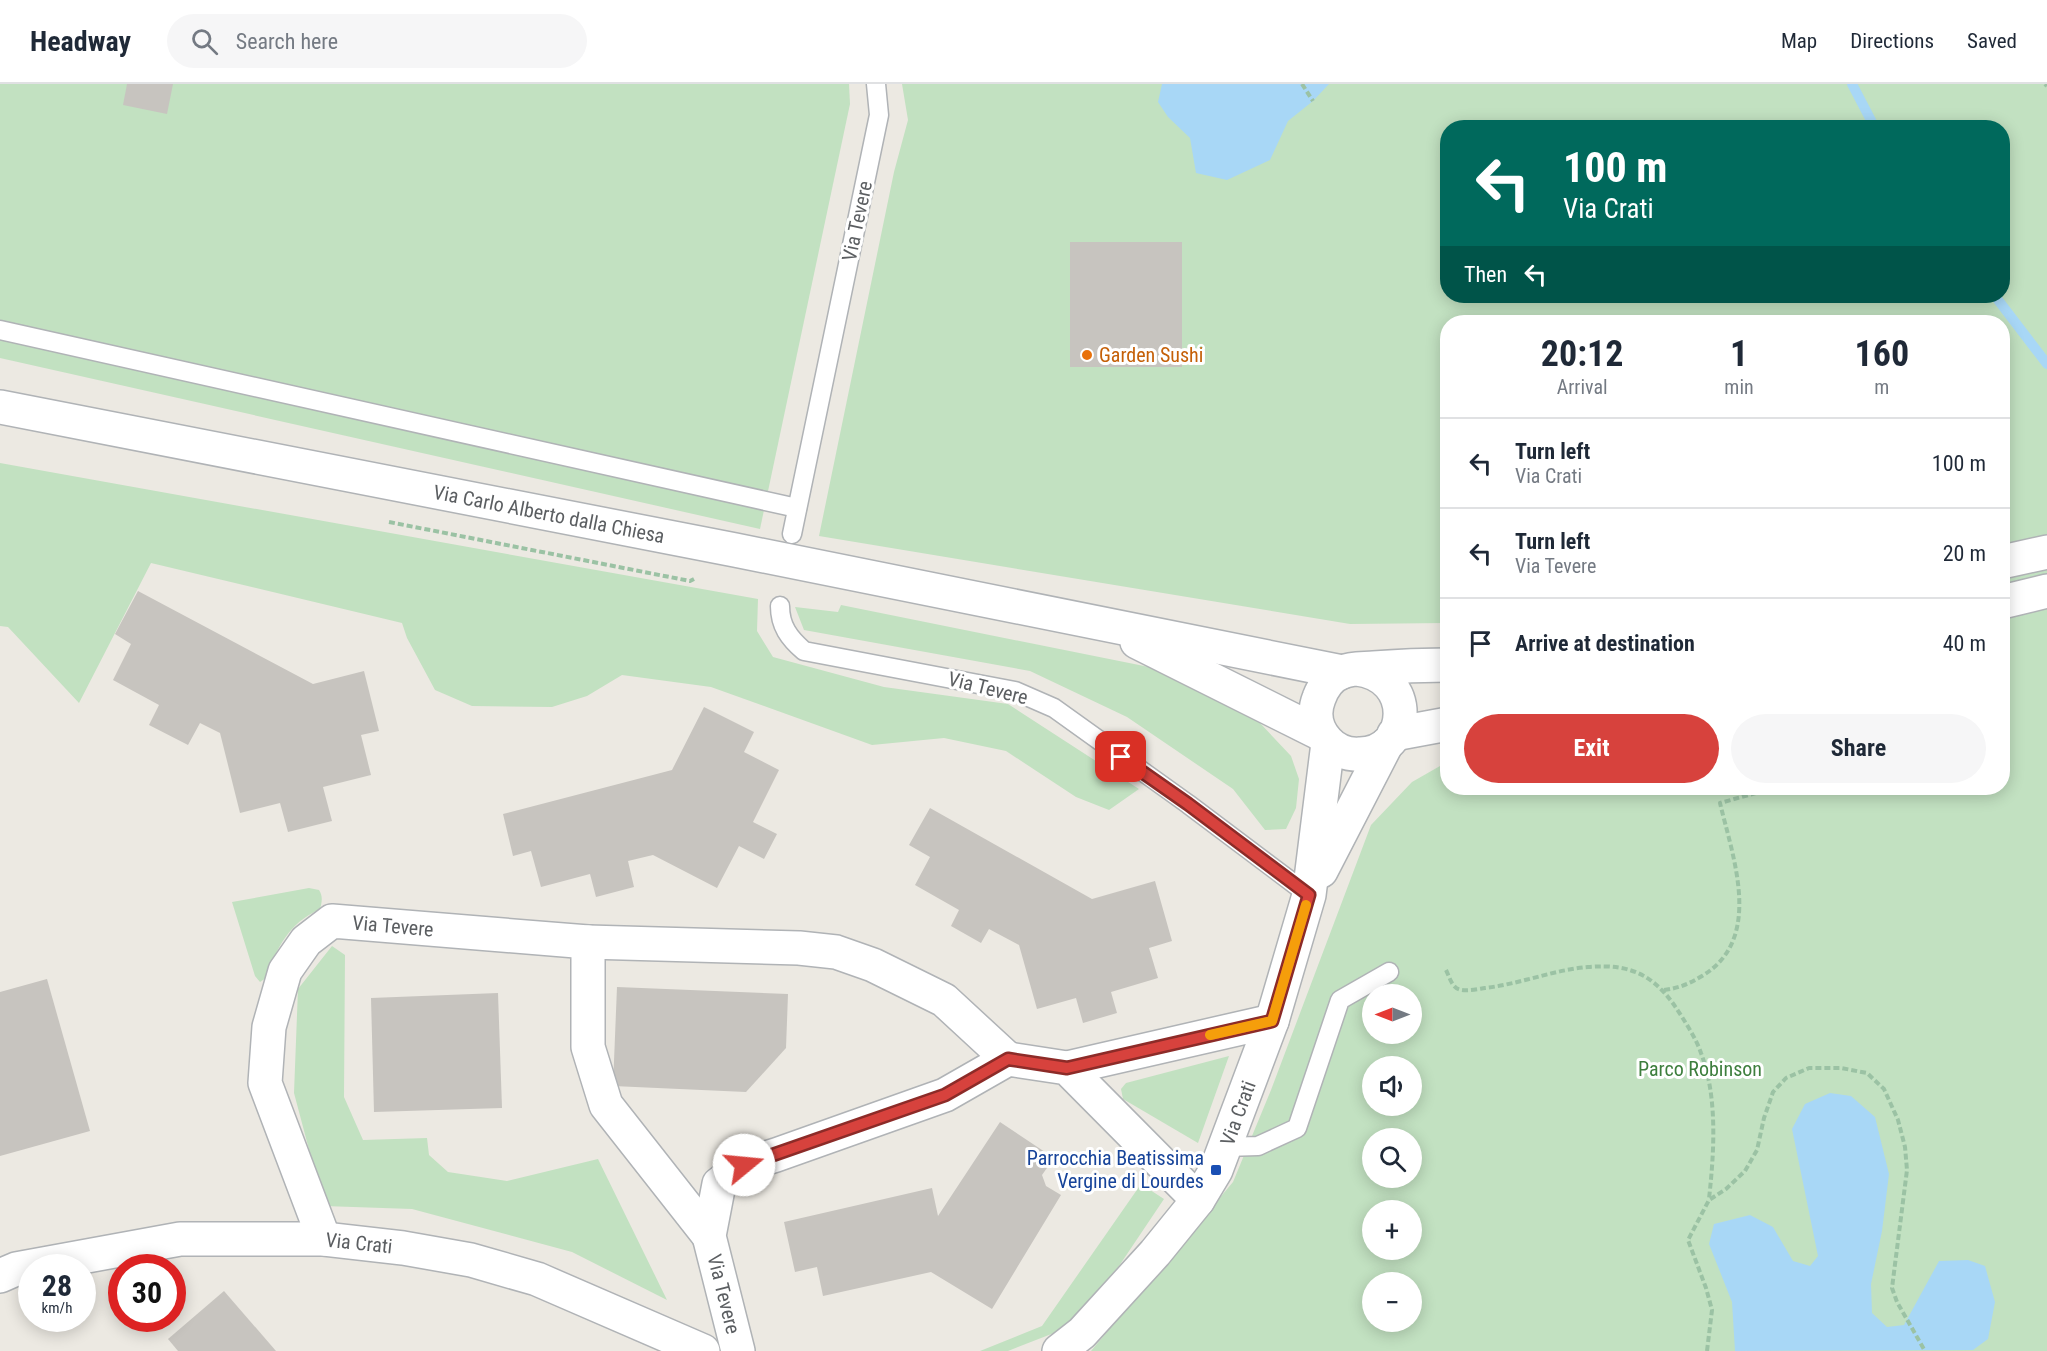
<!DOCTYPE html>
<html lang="en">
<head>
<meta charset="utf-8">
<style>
	:root { --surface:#fff; --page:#f6f6f7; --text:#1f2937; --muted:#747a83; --line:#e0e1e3; --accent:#d7423d }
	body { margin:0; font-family:"Roboto Condensed",sans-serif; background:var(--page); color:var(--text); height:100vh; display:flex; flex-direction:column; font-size:22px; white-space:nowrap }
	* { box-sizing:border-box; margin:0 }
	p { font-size:20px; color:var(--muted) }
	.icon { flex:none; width:33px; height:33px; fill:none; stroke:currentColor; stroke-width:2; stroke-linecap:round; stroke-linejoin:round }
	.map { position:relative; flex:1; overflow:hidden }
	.drawer { position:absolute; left:1440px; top:231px; width:570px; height:480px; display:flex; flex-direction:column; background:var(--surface); border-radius:24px; box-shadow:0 3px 15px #0003 }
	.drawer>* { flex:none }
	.guide { position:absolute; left:1440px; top:36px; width:570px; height:183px; border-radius:24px; box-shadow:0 3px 15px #0003; background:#00695c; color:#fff; overflow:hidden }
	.needle { width:39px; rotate:270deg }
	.controls { position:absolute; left:1362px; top:900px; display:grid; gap:12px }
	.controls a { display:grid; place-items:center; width:60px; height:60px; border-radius:50%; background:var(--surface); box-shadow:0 3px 15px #0003; font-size:30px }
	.speed { position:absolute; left:18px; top:1170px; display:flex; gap:12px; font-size:30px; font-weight:700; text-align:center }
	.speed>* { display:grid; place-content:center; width:78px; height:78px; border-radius:50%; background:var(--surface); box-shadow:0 3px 15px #0003; line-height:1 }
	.speed small { font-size:15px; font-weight:400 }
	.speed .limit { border:9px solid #d22; background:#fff; color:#111 }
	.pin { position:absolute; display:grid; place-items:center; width:51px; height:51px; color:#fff; margin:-26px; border-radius:12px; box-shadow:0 3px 9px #0006 }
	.me { position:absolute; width:66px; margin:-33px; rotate:73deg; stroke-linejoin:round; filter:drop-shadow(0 0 4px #0008) }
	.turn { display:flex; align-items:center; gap:21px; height:126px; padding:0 24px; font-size:27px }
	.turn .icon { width:78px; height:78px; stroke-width:2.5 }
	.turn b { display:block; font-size:42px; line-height:51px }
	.then { display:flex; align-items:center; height:57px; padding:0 24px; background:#0003; gap:12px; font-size:22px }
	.eta { display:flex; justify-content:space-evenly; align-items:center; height:102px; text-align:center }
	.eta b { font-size:36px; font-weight:700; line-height:42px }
	.primary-button { display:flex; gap:12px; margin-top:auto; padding:12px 24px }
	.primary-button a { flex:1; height:69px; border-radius:36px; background:var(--accent); color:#fff; font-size:24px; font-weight:700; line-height:69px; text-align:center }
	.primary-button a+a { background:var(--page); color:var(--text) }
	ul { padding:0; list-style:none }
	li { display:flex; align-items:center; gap:18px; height:90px; padding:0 24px; border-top:2px solid var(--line) }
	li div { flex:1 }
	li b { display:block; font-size:22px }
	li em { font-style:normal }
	header { display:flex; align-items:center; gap:36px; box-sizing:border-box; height:84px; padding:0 30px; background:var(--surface); border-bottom:2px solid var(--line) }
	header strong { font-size:28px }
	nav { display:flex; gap:33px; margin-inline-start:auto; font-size:21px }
	.search { width:420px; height:54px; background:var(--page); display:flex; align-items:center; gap:15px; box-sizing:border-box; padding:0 21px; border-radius:33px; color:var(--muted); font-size:22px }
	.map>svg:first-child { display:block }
</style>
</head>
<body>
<header>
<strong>Headway</strong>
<div class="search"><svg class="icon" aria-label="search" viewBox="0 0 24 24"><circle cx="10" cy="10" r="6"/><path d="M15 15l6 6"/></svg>Search here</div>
<nav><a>Map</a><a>Directions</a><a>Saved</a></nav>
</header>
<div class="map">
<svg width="2047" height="1267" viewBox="0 0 2047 1267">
	<rect width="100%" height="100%" fill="#ece9e2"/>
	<g fill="#c2e1c1" fill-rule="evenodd">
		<path d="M0 0H849L850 20 760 445 0 274Z"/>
		<path d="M902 0H2047V1267H1091L1233 1098 1271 1006 1371 741 1412 698 1447 678 1448 704H2002V238H1448L1447 539 1350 540 819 452 894 88 908 36ZM1448 44H2002V212H1448ZM1372 910H1412V950H1372ZM1372 982H1412V1022H1372ZM1372 1054H1412V1094H1372ZM1372 1126H1412V1166H1372ZM1372 1198H1412V1238H1372Z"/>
		<path d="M0 379 758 515 757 547 773 573 884 603 1008 620 1139 705 1109 726 1076 713 1006 667 944 654 872 661 711 603 622 591 587 612 552 623 472 622 435 606 407 554 402 539 151 479 79 619 8 543 0 542Z"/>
		<path d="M841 521 1154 584 1259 638 1291 672 1299 695 1296 724 1286 745 1265 746 1233 705 1127 633 1030 587 804 546 795 523 838 528Z"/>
		<path d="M309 804 319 806C323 812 322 818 320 825 288 840 278 862 266 894L260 898 255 892 232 818Z"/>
		<path d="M332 862 345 871 344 1013 363 1056 427 1054 429 1071 448 1088 507 1097 598 1075 667 1216 572 1168 412 1125 324 1122 294 1009 298 905Z"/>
		<path d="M1229 972 1198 1059 1123 1015 1121 1005 1126 999Z"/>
		<path d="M1141 1100 1164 1115 1119 1182 1075 1235 1054 1249 1008 1267H980L1042 1242Z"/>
	</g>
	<g fill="#a8d7f6">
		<path d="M1162 0H1329L1313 17 1288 37 1270 76 1227 96 1196 89 1190 54 1168 33 1158 18Z"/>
		<path d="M1830 1009 1851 1012 1875 1033 1889 1090 1882 1147 1871 1200 1872 1229 1887 1243 1904 1241 1939 1177 1968 1176 1985 1182 1995 1218 1988 1255 1973 1266 1735 1267 1732 1218 1709 1160 1714 1140 1750 1131 1773 1143 1793 1177 1810 1182 1818 1172 1792 1045 1805 1020Z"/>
	</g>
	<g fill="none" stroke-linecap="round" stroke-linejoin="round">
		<g stroke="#a8d7f6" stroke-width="10">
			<path d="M1852 0 1875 44"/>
			<path d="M1995 212 2047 280"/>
		</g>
	</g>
	<g fill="#c7c4bf">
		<path d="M127 0H173L167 30 123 21Z"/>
		<rect x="1070" y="158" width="112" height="125"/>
		<path d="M138 507 313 600 364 587 379 647 361 651 371 691 323 703 332 737 288 748 280 719 240 729 220 649 200 639 188 661 149 641 159 621 113 596 131 560 115 550Z"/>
		<path d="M704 623 754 648 744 668 779 686 753 738 777 750 764 775 739 762 717 804 653 771 628 777 634 803 596 813 590 790 541 803 531 767 513 772 503 730 672 686Z"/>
		<path d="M930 724 1092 815 1155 797 1172 857 1149 864 1158 894 1111 908 1117 929 1083 939 1076 914 1037 925 1019 861 989 845 981 859 951 842 959 826 915 801 930 773 909 761Z"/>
		<path d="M47 895 90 1047 0 1072V908Z"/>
		<path d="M617 903 788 910 786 964 746 1008 613 1002Z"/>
		<path d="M498 909 502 1024 374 1028 371 914Z"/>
		<path d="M1000 1038 1054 1074 1042 1091 1046 1102 1061 1111 992 1225 931 1188 823 1212 817 1183 795 1188 784 1138 932 1104 938 1132Z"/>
		<path d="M224 1207 276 1267H178L168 1255Z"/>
	</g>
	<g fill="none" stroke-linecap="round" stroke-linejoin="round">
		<g stroke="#b0b3b6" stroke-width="21">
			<g id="service">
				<path d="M0 246 797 424"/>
				<path d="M792 450 879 31 876 0"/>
				<path d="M780 522C780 542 789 554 804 567L1015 607 1054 624 1188 720 1309 811"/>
				<path d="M1225 1063 1258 1062 1297 1044 1340 916 1389 888"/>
			</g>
		</g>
		<g stroke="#b0b3b6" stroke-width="36">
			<g id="minor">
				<path d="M1321 787 1386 661"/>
				<path d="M588 858 799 864 836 868 873 881 944 916 1008 975"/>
				<path d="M1067 984 1272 937"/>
				<path d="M324 1155 265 999 269 943 285 887 306 857 332 837 588 858V963L606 1021 709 1152"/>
				<path d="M0 1192 16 1185 180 1155H324L403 1164 471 1176 537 1195 703 1267"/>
				<path d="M738 1267 709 1152 719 1100 744 1081 776 1071 945 1011 1008 975 1067 984 1198 1116"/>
				<path d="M1059 1267 1082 1249 1155 1169 1198 1116 1216 1086 1272 937 1309 811 1328 659"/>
			</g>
		</g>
		<g stroke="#b0b3b6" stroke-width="36">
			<g id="tertiary">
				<path d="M0 323 735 466 1342 588"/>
				<path d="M2002 478 2047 468"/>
				<path d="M2002 518 2047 507"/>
				<path d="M1137 558 1321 650"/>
				<path d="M1357 585C1416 592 1412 669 1360 670 1347 671 1335 666 1327 657 1316 645 1313 629 1319 614 1323 603 1331 592 1342 588 1352 584 1364 585 1374 584 1399 582 1423 581 1448 581"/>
				<path d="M1394 650 1448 640"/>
			</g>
		</g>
		<g stroke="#9bc2a4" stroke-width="4" stroke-dasharray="6 3" stroke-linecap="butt">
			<path d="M1302 0 1313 17"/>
			<path d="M2045 0 2047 2"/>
			<path d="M389 438 690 497 694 495"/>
			<path d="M1446 886C1450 894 1452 905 1462 906 1469 907 1478 905 1485 904 1520 900 1553 886 1588 883 1635 879 1658 894 1682 933 1689 944 1697 957 1701 969 1718 1014 1714 1069 1709 1115"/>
			<path d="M1664 906C1679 904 1689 900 1702 892 1764 855 1733 774 1720 719L1774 704"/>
			<path d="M1707 1267 1712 1226 1706 1204 1688 1156 1709 1116 1726 1105 1745 1087 1757 1066 1764 1034 1773 1008 1786 994 1809 984H1841L1867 989 1884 1005 1898 1036 1905 1063 1907 1086 1892 1204 1897 1218 1925 1267"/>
		</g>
		<use href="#service" stroke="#fff" stroke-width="18"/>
		<use href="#minor" stroke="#fff" stroke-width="33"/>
		<use href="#tertiary" stroke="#fff" stroke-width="33"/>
	</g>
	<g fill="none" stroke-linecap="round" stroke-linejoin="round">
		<g stroke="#8c2b28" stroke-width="15">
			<path id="route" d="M744 1081 945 1011 1008 975 1067 984 1272 937 1309 811 1188 720 1121 673"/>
		</g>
		<use href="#route" stroke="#d7423d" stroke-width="10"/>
		<path stroke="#f59e0b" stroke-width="10" d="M1210 951 1272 937 1306 821"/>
	</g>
	<circle fill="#e8710a" stroke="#fff" stroke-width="2" cx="1087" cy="271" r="6"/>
	<rect fill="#1a4fb4" stroke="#fff" stroke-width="2" x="1210" y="1080" width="12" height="12" rx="3"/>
	<g text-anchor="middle" stroke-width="6" stroke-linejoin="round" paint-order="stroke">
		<g font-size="20" fill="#5b5e61" stroke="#fff">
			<text transform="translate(857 137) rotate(-78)" y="7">Via Tevere</text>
			<text transform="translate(549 430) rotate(11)" y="7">Via Carlo Alberto dalla Chiesa</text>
			<text transform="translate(988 604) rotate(14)" y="7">Via Tevere</text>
			<text transform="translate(393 842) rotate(5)" y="7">Via Tevere</text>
			<text transform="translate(1238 1029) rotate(-70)" y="7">Via Crati</text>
			<text transform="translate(359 1159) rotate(6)" y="7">Via Crati</text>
			<text transform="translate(724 1210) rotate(76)" y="7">Via Tevere</text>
		</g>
		<g font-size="20" fill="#c56008" stroke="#fff" text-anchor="start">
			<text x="1099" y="278">Garden Sushi</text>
		</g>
		<g font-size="20" fill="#3d7e3d" stroke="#fff">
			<text x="1700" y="992">Parco Robinson</text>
		</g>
		<g font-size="20" fill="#164399" stroke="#fff" text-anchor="end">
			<text x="1204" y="1081">Parrocchia Beatissima<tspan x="1204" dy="23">Vergine di Lourdes</tspan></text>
		</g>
	</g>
</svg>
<div class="controls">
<a><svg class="needle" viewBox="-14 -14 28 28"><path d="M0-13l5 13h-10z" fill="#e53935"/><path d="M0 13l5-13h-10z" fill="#747a83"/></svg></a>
<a><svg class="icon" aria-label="sound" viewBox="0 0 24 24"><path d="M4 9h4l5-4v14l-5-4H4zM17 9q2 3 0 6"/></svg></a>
<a><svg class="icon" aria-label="search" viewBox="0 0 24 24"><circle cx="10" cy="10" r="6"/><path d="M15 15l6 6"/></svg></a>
<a>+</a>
<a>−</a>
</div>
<div class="speed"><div>28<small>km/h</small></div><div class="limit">30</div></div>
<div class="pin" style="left:1121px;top:673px;background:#d93025"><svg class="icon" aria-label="arrive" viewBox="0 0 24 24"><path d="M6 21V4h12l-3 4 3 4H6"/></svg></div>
<svg class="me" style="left:744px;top:1081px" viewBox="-20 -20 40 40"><circle r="19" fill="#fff"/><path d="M0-13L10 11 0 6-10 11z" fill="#d7423d"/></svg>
<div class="guide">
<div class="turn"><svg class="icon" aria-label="left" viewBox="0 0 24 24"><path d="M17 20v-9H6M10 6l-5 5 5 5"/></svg><div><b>100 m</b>Via Crati</div></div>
<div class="then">Then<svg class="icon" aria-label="left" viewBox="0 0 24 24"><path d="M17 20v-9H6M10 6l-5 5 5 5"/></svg></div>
</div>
<section class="drawer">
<div class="eta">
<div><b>20:12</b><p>Arrival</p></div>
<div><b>1</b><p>min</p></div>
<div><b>160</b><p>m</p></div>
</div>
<ul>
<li><svg class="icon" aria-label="left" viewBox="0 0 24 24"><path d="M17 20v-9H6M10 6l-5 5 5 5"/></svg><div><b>Turn left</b><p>Via Crati</p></div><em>100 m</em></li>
<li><svg class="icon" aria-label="left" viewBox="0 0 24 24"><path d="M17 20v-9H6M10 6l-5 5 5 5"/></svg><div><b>Turn left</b><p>Via Tevere</p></div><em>20 m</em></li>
<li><svg class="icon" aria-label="arrive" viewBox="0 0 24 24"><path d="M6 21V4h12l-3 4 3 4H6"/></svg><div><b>Arrive at destination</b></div><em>40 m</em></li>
</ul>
<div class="primary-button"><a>Exit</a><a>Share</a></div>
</section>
</div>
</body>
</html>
